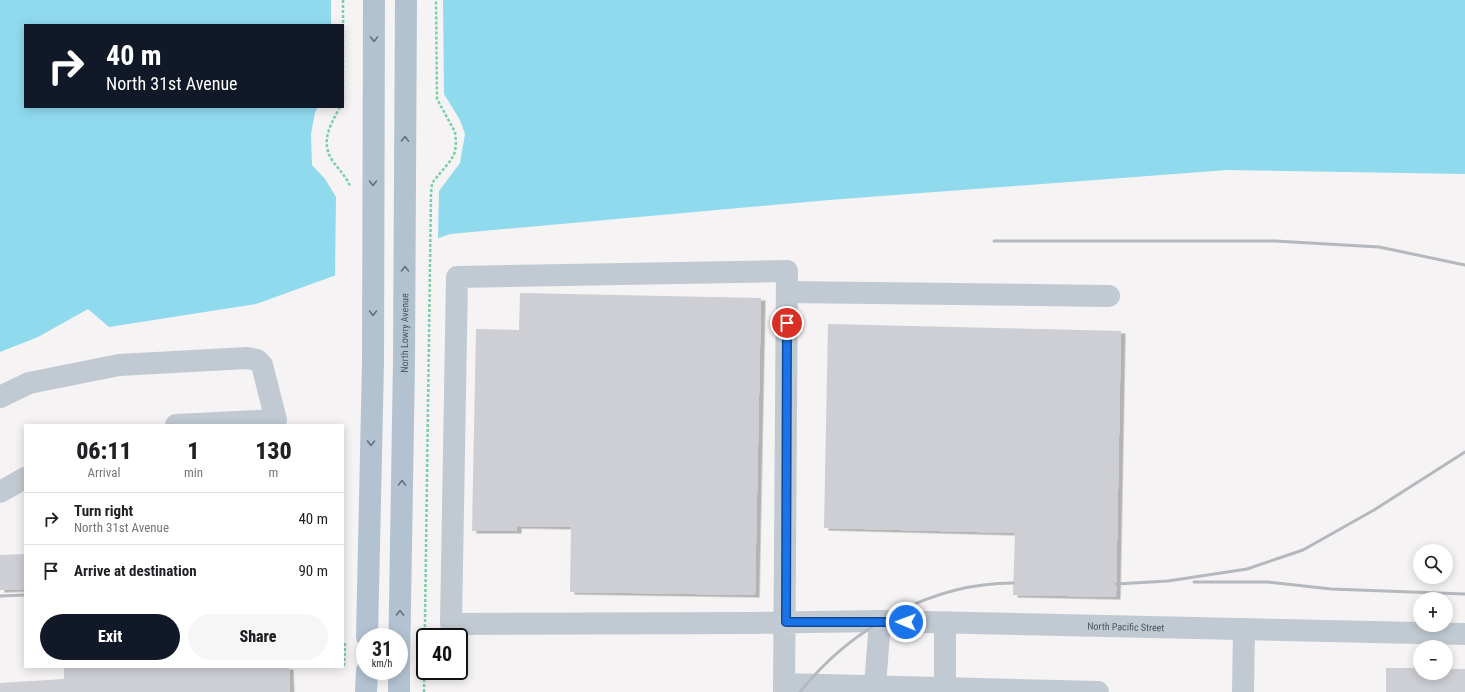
<!DOCTYPE html>
<html lang="en">
<head>
<meta charset="utf-8">
<style>
	:root { --surface:#fff; --page:#f6f6f6; --text:#202124; --muted:#757577; --line:#e0e0e0; --accent:#111827 }
	body { margin:0; font-family:"Roboto Condensed",sans-serif; background:var(--page); color:var(--text); height:100vh; display:flex; flex-direction:column; font-size:15px; white-space:nowrap }
	* { box-sizing:border-box; margin:0 }
	p { font-size:13px; color:var(--muted) }
	.icon { flex:none; width:22px; height:22px; fill:none; stroke:currentColor; stroke-width:2; stroke-linecap:round; stroke-linejoin:round }
	.map { position:relative; flex:1; overflow:hidden }
	.details { position:absolute; left:24px; top:424px; width:320px; height:244px; display:flex; flex-direction:column; background:var(--surface); border-radius:0px; box-shadow:0 2px 10px #0003 }
	.details>* { flex:none }
	.hud { position:absolute; left:24px; top:24px; width:320px; height:84px; border-radius:0px; box-shadow:0 2px 10px #0003; background:#111827; color:#fff; overflow:hidden }
	.fabs { position:absolute; left:1413px; top:544px; display:grid; gap:8px }
	.fabs a { display:grid; place-items:center; width:40px; height:40px; border-radius:50%; background:var(--surface); box-shadow:0 2px 10px #0003; font-size:20px }
	.speed { position:absolute; left:356px; top:628px; display:flex; gap:8px; font-size:20px; font-weight:700; text-align:center }
	.speed>* { display:grid; place-content:center; width:52px; height:52px; border-radius:50%; background:var(--surface); box-shadow:0 2px 10px #0003; line-height:1 }
	.speed small { font-size:10px; font-weight:400 }
	.speed .limit { border:2px solid #111; border-radius:6px; background:#fff; color:#111 }
	.pin { position:absolute; display:grid; place-items:center; width:34px; height:34px; color:#fff; margin:-17px; border:2px solid #fff; border-radius:50%; box-shadow:0 1px 4px #0007 }
	.me { position:absolute; width:44px; margin:-22px; rotate:271deg; stroke-linejoin:round; filter:drop-shadow(0 0 3px #0008) }
	.turn { display:flex; align-items:center; gap:14px; height:84px; padding:0 16px; font-size:18px }
	.turn .icon { width:52px; height:52px; stroke-width:2.5 }
	.turn b { display:block; font-size:28px; line-height:34px }
	.eta { display:flex; justify-content:space-evenly; align-items:center; height:68px; text-align:center }
	.eta b { font-size:24px; font-weight:800; line-height:28px }
	.cta { display:flex; gap:8px; margin-top:auto; padding:8px 16px }
	.cta a { flex:1; height:46px; border-radius:24px; background:var(--accent); color:#fff; font-size:16px; font-weight:800; line-height:46px; text-align:center }
	.cta a+a { background:var(--page); color:var(--text) }
	ul { padding:0; list-style:none }
	li { display:flex; align-items:center; gap:12px; height:52px; padding:0 16px; border-top:1px solid var(--line) }
	li div { flex:1 }
	li b { display:block; font-size:15px }
	li em { font-style:normal }
	.map>svg:first-child { display:block }
</style>
</head>
<body>
<div class="map">
<svg width="1465" height="692" viewBox="0 0 1465 692">
	<defs>
		<filter id="shadow"><feDropShadow dx="4.5" dy="2.5" stdDeviation="0" flood-color="#0004"/></filter>
	</defs>
	<rect width="100%" height="100%" fill="#f5f3f3"/>
	<path fill="#90daee" fill-rule="evenodd" d="M0 0H1465V174L1227 170 829 200 450 234 256 304 109 327 88 309 38 337 0 352ZM25 25H343V107H25Z"/>
	<path fill="#f5f3f3" d="M331 0H443L444 94 460 120 465 134 460 163 439 191 438 240 335 277 336 197 325 179 312 165 311 134 315 112 318 107H343V25H331Z"/>
	<g fill="#cdcfd5" filter="url(#shadow)">
		<path d="M520 293 761 298 755 595 570 592 571 527 517 526V531H472L476 329 519 330Z"/>
		<path d="M828 324 1121 331 1116 597 1013 595 1015 533 824 528Z"/>
		<path d="M25 554V589L0 590V555Z"/>
		<path d="M64 667H289L290 692H0V683L64 679Z"/>
		<path d="M1386 668H1420V673H1446V669H1465V692H1386Z"/>
	</g>
	<g fill="none" stroke-linecap="round" stroke-linejoin="round">
		<g stroke="#7ad0a6" stroke-width="2.5" stroke-dasharray="3 2" stroke-linecap="butt">
			<path d="M343 0V101"/>
			<path d="M340 107C331 124 320 141 332 160 338 169 346 176 350 186"/>
			<path d="M344 666 345 643"/>
			<path d="M424 692 431 194 432 183 451 160 455 152 456 142 455 132 437 99 436 0"/>
		</g>
		<g stroke="#c1cad2" stroke-width="22">
			<path d="M787 292 1109 296"/>
			<path d="M0 397 29 383 119 365 247 358 257 360 262 365 276 420 176 425"/>
			<path d="M0 492 25 478"/>
			<path d="M784 684 1098 692"/>
			<path d="M875 686 880 621"/>
			<path d="M945 688V623"/>
			<path id="s1" d="M784 692 787 271 457 277 451 624 752 623 880 621 1465 634"/>
			<path d="M1243 692 1244 629"/>
		</g>
		<g stroke="#b3c2d1" stroke-width="22">
			<path d="M367 637 373 363 374 0"/>
			<path id="s2" d="M399 666 404 361 406 0"/>
			<path d="M366 692 367 671"/>
			<path d="M399 692V671"/>
		</g>
		<g stroke="#b5b8bd" stroke-width="3">
			<path d="M994 241H1275L1379 247 1465 265"/>
			<path d="M1194 582H1268L1331 589 1465 594"/>
			<path d="M1116 584 1168 581 1247 569 1303 550 1374 510 1465 452"/>
			<path d="M0 596 25 595"/>
			<path d="M800 692C851 628 931 583 1013 583"/>
		</g>
	</g>
	<defs><path id="oneway-chevron" d="M-2-3.5L2.5 0L-2 3.5" fill="none" stroke-width="1.6" stroke-linecap="round" stroke-linejoin="round"/></defs>
	<g stroke="#64717d">
		<use href="#oneway-chevron" transform="translate(374 39) rotate(90)"/>
		<use href="#oneway-chevron" transform="translate(405 139) rotate(-90)"/>
		<use href="#oneway-chevron" transform="translate(373 183) rotate(90)"/>
		<use href="#oneway-chevron" transform="translate(405 269) rotate(-90)"/>
		<use href="#oneway-chevron" transform="translate(373 313) rotate(90)"/>
		<use href="#oneway-chevron" transform="translate(371 443) rotate(91)"/>
		<use href="#oneway-chevron" transform="translate(402 483) rotate(-89)"/>
		<use href="#oneway-chevron" transform="translate(400 613) rotate(-89)"/>
	</g>
	<g fill="none" stroke-linecap="round" stroke-linejoin="round">
		<g stroke="#114b97" stroke-width="10">
			<path id="route" d="M787 323 786 622H906"/>
		</g>
		<use href="#route" stroke="#1a73e8" stroke-width="7"/>
	</g>
	<g text-anchor="middle" stroke-width="3" stroke-linejoin="round" paint-order="stroke">
		<g font-size="10" fill="#4a5661" stroke="#fff">
			<text dy="4" stroke="none"><textPath href="#s2" startOffset="333">North Lowry Avenue</textPath></text>
			<text dy="4" stroke="none"><textPath href="#s1" startOffset="1773">North Pacific Street</textPath></text>
		</g>
	</g>
</svg>
<div class="fabs">
<a><svg class="icon" aria-label="search" viewBox="0 0 24 24"><circle cx="10" cy="10" r="6"/><path d="M15 15l6 6"/></svg></a>
<a>+</a>
<a>−</a>
</div>
<div class="speed"><div>31<small>km/h</small></div><div class="limit">40</div></div>
<div class="pin" style="left:787px;top:323px;background:#d93025"><svg class="icon" aria-label="arrive" viewBox="0 0 24 24"><path d="M6 21V4h12l-3 4 3 4H6"/></svg></div>
<svg class="me" style="left:906px;top:622px" viewBox="-20 -20 40 40"><circle r="17" fill="#1a73e8" stroke="#fff" stroke-width="3"/><path d="M0-11L8 9 0 5-8 9z" fill="#fff"/></svg>
<div class="hud">
<div class="turn"><svg class="icon" aria-label="right" viewBox="0 0 24 24"><path d="M7 20v-9h11M14 6l5 5-5 5"/></svg><div><b>40 m</b>North 31st Avenue</div></div>
</div>
<section class="details">
<div class="eta">
<div><b>06:11</b><p>Arrival</p></div>
<div><b>1</b><p>min</p></div>
<div><b>130</b><p>m</p></div>
</div>
<ul>
<li><svg class="icon" aria-label="right" viewBox="0 0 24 24"><path d="M7 20v-9h11M14 6l5 5-5 5"/></svg><div><b>Turn right</b><p>North 31st Avenue</p></div><em>40 m</em></li>
<li><svg class="icon" aria-label="arrive" viewBox="0 0 24 24"><path d="M6 21V4h12l-3 4 3 4H6"/></svg><div><b>Arrive at destination</b></div><em>90 m</em></li>
</ul>
<div class="cta"><a>Exit</a><a>Share</a></div>
</section>
</div>
</body>
</html>
